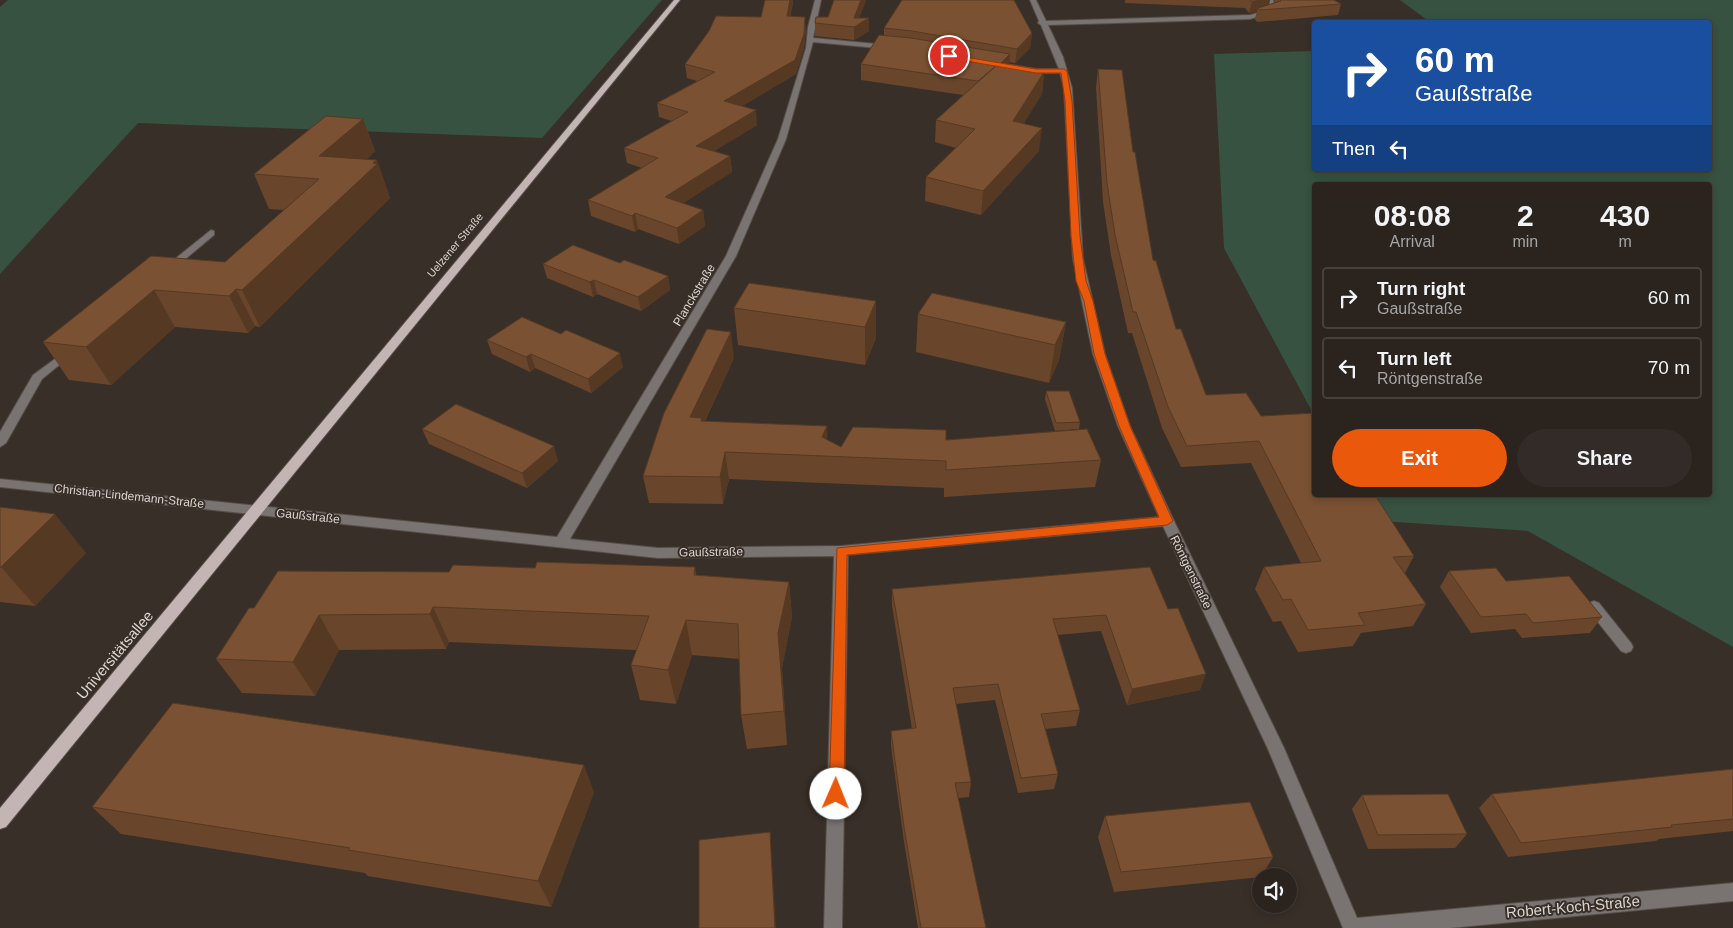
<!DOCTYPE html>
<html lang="en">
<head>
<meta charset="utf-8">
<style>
	:root { --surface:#2a231e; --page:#322b27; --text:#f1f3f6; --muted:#a5a4a4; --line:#46403c; --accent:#ea580c }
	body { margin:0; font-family:Helvetica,sans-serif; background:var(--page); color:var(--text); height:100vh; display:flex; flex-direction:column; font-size:19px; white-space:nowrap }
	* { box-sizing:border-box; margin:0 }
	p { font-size:16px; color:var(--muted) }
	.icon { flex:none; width:28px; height:28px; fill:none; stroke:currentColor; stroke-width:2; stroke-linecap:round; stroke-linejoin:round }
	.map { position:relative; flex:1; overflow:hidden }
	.side { position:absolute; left:1312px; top:182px; width:400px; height:315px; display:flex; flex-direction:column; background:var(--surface); border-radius:5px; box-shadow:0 2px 8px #0003,0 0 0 1px var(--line) }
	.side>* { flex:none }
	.guide { position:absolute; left:1312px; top:20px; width:400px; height:152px; border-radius:5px; box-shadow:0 2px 8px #0003,0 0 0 1px var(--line); background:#1a4fa0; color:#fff; overflow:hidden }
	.fabs { position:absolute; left:1252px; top:868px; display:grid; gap:10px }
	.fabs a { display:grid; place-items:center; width:45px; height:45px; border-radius:50%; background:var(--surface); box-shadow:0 2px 8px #0003,0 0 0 1px var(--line); font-size:25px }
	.pin { position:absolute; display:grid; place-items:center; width:42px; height:42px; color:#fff; margin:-21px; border:2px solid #fff; border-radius:50%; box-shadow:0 1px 5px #0007 }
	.me { position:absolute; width:55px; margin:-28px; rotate:1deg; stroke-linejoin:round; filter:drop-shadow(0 0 4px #0008) }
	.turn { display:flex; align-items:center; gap:18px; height:105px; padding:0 20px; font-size:22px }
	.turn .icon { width:65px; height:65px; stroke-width:2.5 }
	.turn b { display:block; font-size:35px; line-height:42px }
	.then { display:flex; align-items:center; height:48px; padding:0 20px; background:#0003; gap:10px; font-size:19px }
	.eta { display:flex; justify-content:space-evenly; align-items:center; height:85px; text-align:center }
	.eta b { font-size:30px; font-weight:600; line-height:35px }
	.primary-button { display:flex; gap:10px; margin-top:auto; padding:10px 20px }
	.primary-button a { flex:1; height:58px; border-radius:30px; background:var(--accent); color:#fff; font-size:20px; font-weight:600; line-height:58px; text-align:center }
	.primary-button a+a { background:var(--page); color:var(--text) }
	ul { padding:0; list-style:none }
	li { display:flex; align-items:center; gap:15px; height:62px; margin:0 10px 8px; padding:0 10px; border:2px solid var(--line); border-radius:5px }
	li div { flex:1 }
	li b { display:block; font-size:19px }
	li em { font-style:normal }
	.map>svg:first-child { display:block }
</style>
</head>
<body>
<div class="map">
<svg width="1733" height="928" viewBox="0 0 1733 928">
	<rect width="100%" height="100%" fill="#382f28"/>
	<g fill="#375241">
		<path d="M0 0H662L542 138 138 123 0 274V7L8 0Z"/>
		<path d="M1400 0H1733V647L1528 531 1381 521 1365 495H1710V185H1315V417L1224 248 1214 54 1315 51V170H1710V22H1430Z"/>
	</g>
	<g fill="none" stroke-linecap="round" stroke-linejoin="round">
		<g stroke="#564d46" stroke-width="2">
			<g id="minor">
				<path d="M815 0H821L813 38 888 45 891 47 888 49 813 42 786 139 736 256 570 539 658 548 841 546 1159 517 1118 426 1093 354 1073 259 1064 88 1060 73H1036L988 64 992 62 1036 69H1059L1041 25 1038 23 1039 21 1030 0H1036L1046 21 1250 15 1271 9 1267 0H1273L1276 11 1250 19 1048 25 1063 57 1072 88 1083 259 1105 354 1130 426 1174 521 1284 748 1357 918 1733 883V901L1450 928H1343L1268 749 1163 526 848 555 842 928H824L834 556 658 558 0 487V479L557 537 726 256 778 139 806 48 808 27Z"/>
				<path d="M211 230 214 231V235L171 271H165V267Z"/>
				<path d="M70 348 74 349 75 351 74 353 42 379 6 443 0 447V432L33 375Z"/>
				<path d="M1594 601 1599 603 1631 643 1633 647 1631 651 1626 653 1621 651 1589 611 1587 607 1589 603Z"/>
			</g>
		</g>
		<g stroke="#564d46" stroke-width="2">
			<path id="major" d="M674 0H680L6 827 0 829V808Z"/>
		</g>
		<use href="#minor" fill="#797372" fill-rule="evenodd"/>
		<use href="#major" fill="#c2b5b3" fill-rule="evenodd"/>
	</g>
	<g fill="#69462b">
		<path d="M834 0H866L859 18H869V31L854 40 815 36V23L828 17Z"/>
		<path d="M1125 0H1270L1269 5 1275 3 1274 0H1334L1341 4 1338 15 1257 22 1255 19 1257 11 1249 13 1245 8 1125 3Z"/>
		<path d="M793 3 790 16 806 30 804 48 796 74 742 106 757 125 714 151 730 156 732 172 683 203 703 210 705 226 679 244 638 229 635 232 591 216 588 200 642 168 627 163 624 148 672 121 659 117 657 103 697 81 687 78 685 64 761 17Z"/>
		<path d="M884 28 1032 33 1030 48 1015 63 1009 62V67L1044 72 1042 94 1023 124 1039 151 981 215 925 201 926 177 956 148 935 142 936 120 963 95 861 80V64L884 35Z"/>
		<path d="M1098 69 1133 152 1153 260 1176 329 1206 395 1261 416 1414 556 1405 573 1426 604 1413 626 1361 633 1353 646 1298 652 1281 621 1273 622 1255 589 1264 567 1301 563 1251 463 1181 467 1162 428 1132 333H1128L1111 255 1103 202 1096 87Z"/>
		<path d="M363 119 375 151 367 159 389 194H388L390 198 260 327 255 326 248 333 175 327 111 385 69 380 43 342 151 256 225 262 284 210 269 209 254 174Z"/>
		<path d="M620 263 668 276 670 290 641 311 597 294 593 297 547 278 543 264Z"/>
		<path d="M876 301V338L865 365 738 345 734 308Z"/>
		<path d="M918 314 1066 322 1059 360 1049 383 916 352Z"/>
		<path d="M487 340 623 367 591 393 535 368 530 372 492 354Z"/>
		<path d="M734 358 705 421 827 440 841 447 946 440 1101 460 1095 487 944 497V488L729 479 723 504 649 503 643 476Z"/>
		<path d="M1046 391 1080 422 1079 429 1055 431 1045 399Z"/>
		<path d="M422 429 558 461 527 488 429 444Z"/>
		<path d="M0 507 86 553 35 606 0 602Z"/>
		<path d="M695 567 696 575 789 582 792 617 782 668 787 745 747 749 741 715 740 659 692 655 676 704 640 700 631 665 636 650 449 642 446 649 339 650 315 696 242 693 216 659 254 608 449 572 535 568Z"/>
		<path d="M1150 567 1200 690 1127 705 1101 631 1057 635 1080 710 1076 726 1045 729 1058 774 1054 789 1018 793 995 700 956 704 971 782 969 797 958 798 986 928H918L904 842 891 746V731L912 729 892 606V589Z"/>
		<path d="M1449 571 1506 581 1602 617 1590 633 1522 638 1515 629 1471 633 1440 587Z"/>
		<path d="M1733 769V831L1659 839 1656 841 1508 857 1479 808 1492 794Z"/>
		<path d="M594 792 551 907 368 876 365 873 121 834 92 807Z"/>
		<path d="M1362 795 1467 834 1455 848 1368 849 1352 809Z"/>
		<path d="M1105 816 1273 857 1261 877 1114 892 1098 837Z"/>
	</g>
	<g fill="#553923">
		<path d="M790 0H793V3L788 30 787 16Z"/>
		<path d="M861 0H866L856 26 869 18V31L854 40V18Z"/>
		<path d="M1260 0H1270L1268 8H1258L1257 11 1249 13 1252 2Z"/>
		<path d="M805 17 806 30 804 48 796 74 725 116 724 101Z"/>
		<path d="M1032 33 1030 48 1015 63 1017 49Z"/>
		<path d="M1010 54 1009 70 983 82Z"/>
		<path d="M1044 72 1042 94 1011 144 1013 121Z"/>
		<path d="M756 110 757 125 698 161 696 146Z"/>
		<path d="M363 119 375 151 333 190 319 156Z"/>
		<path d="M1042 128 1039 151 981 215 983 191Z"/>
		<path d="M730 156 732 172 668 213 665 197Z"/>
		<path d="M377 160 389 194H388L390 198 260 327 242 290Z"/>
		<path d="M703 210 705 226 679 244 677 228Z"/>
		<path d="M635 213 638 229 635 232 632 216Z"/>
		<path d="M668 276 670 290 641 311 638 297Z"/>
		<path d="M594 280 597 294 593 297 590 282Z"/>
		<path d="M236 289 255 326 248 333 229 296Z"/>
		<path d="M154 290 175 327 111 385 86 347Z"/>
		<path d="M876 301V338L865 365V327Z"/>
		<path d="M1066 322 1059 360 1049 383 1055 345Z"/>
		<path d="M731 332 734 358 703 424 690 417Z"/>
		<path d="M620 353 623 367 591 393 588 379Z"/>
		<path d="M531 354 535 368 530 372 526 357Z"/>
		<path d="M827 426 828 452 822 437Z"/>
		<path d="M554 446 558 461 527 488 522 473Z"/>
		<path d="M725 452 729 479 723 504 720 477Z"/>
		<path d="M55 514 86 553 35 606 1 567Z"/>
		<path d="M789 582 792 617 782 668 787 745 784 711 778 633Z"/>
		<path d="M433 607 449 642 446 649 430 614Z"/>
		<path d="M319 615 339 650 315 696 293 662Z"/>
		<path d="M686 620 692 655 676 704 668 670Z"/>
		<path d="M1206 674 1200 690 1127 705 1132 689Z"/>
		<path d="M584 765 594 792 551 907 538 881Z"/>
		<path d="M770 832 771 846 776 928H775Z"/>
	</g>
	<g fill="#7a5132" stroke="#553923">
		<path d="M765 0H790L787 16 805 17 804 34 795 60 724 101 756 110 696 146 730 156 665 197 703 210 677 228 635 213 632 216 588 200 658 158 624 148 688 112 657 103 715 72 685 64 709 31 716 16 761 17Z"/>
		<path d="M834 0H861L854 18H869L854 27 815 23 816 17H828Z"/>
		<path d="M902 0H1014L1032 33 1017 49 912 31 884 28Z"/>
		<path d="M1250 0H1260L1252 2Z"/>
		<path d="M1280 0H1334L1341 4 1260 10 1258 8 1281 1Z"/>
		<path d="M879 35 911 38 1010 54 999 65H997L978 81 861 64Z"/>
		<path d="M997 65 1044 72 1013 121 1042 128 983 191 926 177 975 129 936 120Z"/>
		<path d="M1098 69 1122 70 1133 152H1135L1153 260 1156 261 1176 329H1181L1206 395 1246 393 1261 416 1315 413V495H1375L1414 556 1393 557 1426 604 1358 613 1365 625 1308 630 1291 599 1283 600 1264 567 1321 561 1259 441 1187 446 1168 407 1136 312H1133L1115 235 1107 183Z"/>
		<path d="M326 116 363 119 319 156 377 160 373 163 377 164 242 290 236 289 229 296 154 290 86 347 43 342 151 256 225 262 319 179 254 174Z"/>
		<path d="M573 245 620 263 624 260 668 276 638 297 594 280 590 282 543 264Z"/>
		<path d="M749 283 876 301 865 327 734 308Z"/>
		<path d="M932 293 1066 322 1055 345 918 314Z"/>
		<path d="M522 317 561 334 566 330 620 353 588 379 531 354 526 357 487 340Z"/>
		<path d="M707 329 731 332 690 417 702 418 701 421 827 426 822 437 841 447 853 427 946 430V440L1087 429 1101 460 946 470V461L725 452 720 477 643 476 664 413Z"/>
		<path d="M1046 391H1069L1080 422 1056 423Z"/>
		<path d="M456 404 554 446 522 473 422 429Z"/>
		<path d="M0 507 55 514 1 567H0Z"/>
		<path d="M537 562 695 567 694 575 789 582 778 633 784 711 741 715 738 624 686 620 668 670 631 665 649 616 433 607 430 614 319 615 293 662 216 659 249 608H254L278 571 449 572 453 565 535 568Z"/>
		<path d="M1150 567 1168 609 1178 608 1206 674 1132 689 1106 615 1053 619 1080 710 1041 714 1058 774 1021 778 998 684 953 688 971 782 955 783 986 928H921L904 827 891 731 916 728 892 589Z"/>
		<path d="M1496 568 1506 581 1569 576 1602 617 1533 623 1526 614 1481 617 1449 571Z"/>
		<path d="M173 703 584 765 538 881 348 850 350 848 92 807Z"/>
		<path d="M1733 769V819L1671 825 1672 827 1521 843 1492 794Z"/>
		<path d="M1448 794 1467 834 1378 835 1362 795Z"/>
		<path d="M1250 802 1273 857 1121 872 1105 816Z"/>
		<path d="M770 832 775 928H699V840Z"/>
	</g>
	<path fill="#ea580c" stroke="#983908" d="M947 54 1036 69H1064L1067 71 1072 101 1080 236 1086 281 1093 301 1105 354 1130 426 1173 521 1167 525 847 555 844 794 842 799 836 801 831 799 829 794 837 548 1159 517 1119 426 1094 354 1084 301 1076 281 1071 236 1065 101 1061 73H1036L949 58Z"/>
	<g text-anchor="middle" stroke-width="4" stroke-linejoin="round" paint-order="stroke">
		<g font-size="11" fill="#dcd5d1" stroke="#382f28">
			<text transform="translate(455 245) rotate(-50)" y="4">Uelzener Straße</text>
		</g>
		<g font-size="12" fill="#dcd5d1" stroke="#382f28">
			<text transform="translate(694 295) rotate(-59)" y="4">Planckstraße</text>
			<text transform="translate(129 496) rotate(6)" y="4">Christian-Lindemann-Straße</text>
			<text transform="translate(308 516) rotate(6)" y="4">Gaußstraße</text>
			<text transform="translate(711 552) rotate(-1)" y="4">Gaußstraße</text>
			<text transform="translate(1191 572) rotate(64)" y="4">Röntgenstraße</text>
		</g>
		<g font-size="15" fill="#dcd5d1" stroke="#382f28">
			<text transform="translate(115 655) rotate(-50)" y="5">Universitätsallee</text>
			<text transform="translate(1573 907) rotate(-5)" y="5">Robert-Koch-Straße</text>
		</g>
	</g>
</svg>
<div class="fabs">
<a><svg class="icon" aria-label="sound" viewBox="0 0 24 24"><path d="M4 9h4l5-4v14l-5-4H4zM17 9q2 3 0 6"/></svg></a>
</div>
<div class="pin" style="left:949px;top:56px;background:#d93025"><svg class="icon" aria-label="arrive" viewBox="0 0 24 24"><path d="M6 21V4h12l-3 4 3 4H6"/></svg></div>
<svg class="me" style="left:836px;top:794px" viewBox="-20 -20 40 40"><circle r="19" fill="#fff"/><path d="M0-13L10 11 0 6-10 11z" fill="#ea580c"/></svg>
<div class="guide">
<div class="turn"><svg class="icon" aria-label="right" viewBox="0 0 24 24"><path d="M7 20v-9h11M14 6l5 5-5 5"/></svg><div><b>60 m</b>Gaußstraße</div></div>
<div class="then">Then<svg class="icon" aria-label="left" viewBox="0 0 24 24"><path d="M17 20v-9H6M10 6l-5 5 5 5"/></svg></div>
</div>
<section class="side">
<div class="eta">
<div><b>08:08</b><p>Arrival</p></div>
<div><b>2</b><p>min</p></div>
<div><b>430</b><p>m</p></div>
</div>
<ul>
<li><svg class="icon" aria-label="right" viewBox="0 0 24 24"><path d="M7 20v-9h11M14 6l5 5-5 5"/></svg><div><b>Turn right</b><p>Gaußstraße</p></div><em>60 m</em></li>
<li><svg class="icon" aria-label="left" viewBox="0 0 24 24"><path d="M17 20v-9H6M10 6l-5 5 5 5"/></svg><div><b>Turn left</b><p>Röntgenstraße</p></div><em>70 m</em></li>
</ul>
<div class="primary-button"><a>Exit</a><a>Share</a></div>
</section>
</div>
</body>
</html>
